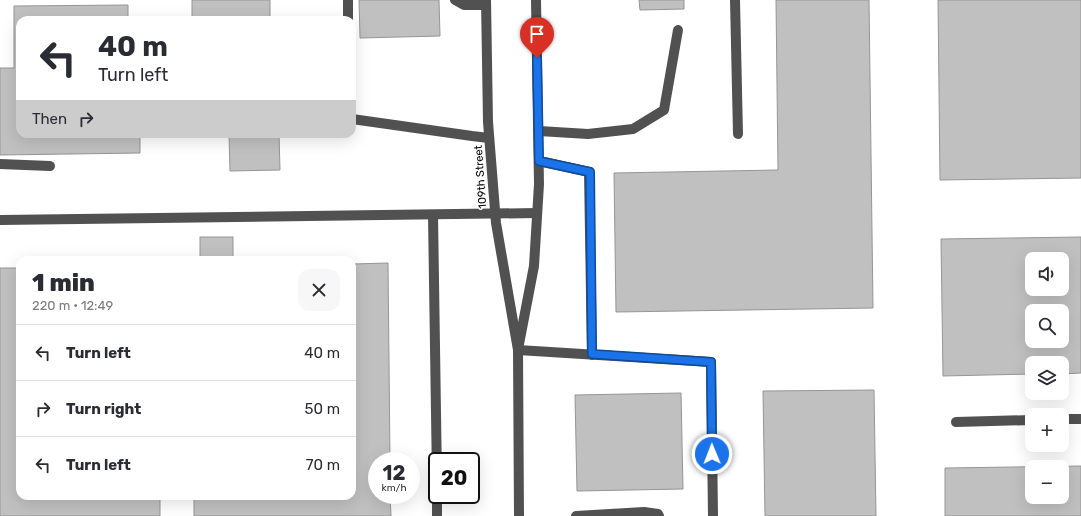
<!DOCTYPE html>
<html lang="en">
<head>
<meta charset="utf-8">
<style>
	:root { --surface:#fff; --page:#f7f7f7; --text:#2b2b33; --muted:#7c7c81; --line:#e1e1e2 }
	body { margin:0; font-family:Rubik,sans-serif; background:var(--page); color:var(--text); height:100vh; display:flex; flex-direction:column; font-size:15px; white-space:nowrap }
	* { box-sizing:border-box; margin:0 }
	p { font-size:13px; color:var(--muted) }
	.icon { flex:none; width:22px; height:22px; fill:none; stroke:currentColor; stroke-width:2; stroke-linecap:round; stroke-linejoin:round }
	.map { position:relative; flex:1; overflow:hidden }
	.details { position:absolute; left:16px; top:256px; width:340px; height:244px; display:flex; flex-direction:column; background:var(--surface); border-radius:12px; box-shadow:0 4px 16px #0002 }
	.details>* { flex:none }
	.hud { position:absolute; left:16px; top:16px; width:340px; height:122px; border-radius:12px; box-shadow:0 4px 16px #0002; background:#fff; color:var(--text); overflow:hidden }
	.tools { position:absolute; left:1025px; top:252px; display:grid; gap:8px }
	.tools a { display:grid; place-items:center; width:44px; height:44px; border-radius:8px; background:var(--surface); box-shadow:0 4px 16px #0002; font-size:20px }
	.speed { position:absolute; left:368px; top:452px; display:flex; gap:8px; font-size:20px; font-weight:700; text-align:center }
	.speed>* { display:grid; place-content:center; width:52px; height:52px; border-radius:50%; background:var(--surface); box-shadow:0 4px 16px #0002; line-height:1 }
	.speed small { font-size:10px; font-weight:400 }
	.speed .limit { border:2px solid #111; border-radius:6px; background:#fff; color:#111 }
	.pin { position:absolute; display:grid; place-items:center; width:34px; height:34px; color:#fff; margin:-41px -17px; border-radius:50% 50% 50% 0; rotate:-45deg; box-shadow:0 0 4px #0007 }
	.pin .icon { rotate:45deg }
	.me { position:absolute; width:44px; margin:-22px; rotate:359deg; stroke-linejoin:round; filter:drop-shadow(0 0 3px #0008) }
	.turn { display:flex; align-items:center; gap:14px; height:84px; padding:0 16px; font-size:18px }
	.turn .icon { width:52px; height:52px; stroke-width:2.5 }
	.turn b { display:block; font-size:28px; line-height:34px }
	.then { display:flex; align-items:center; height:38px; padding:0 16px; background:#0003; gap:8px; font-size:15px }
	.round { display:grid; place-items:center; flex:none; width:42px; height:42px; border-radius:12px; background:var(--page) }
	.overview { display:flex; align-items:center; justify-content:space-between; height:68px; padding:0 16px }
	h1 { font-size:24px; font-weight:800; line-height:30px }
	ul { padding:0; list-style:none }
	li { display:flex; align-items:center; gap:12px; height:56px; padding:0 16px; border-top:1px solid var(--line) }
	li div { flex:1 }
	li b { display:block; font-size:15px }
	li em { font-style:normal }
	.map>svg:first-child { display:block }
</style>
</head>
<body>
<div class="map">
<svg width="1081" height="516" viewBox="0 0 1081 516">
	<rect width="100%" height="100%" fill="#fff"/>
	<g fill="#c0c0c0" stroke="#959595" fill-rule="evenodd">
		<rect x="192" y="0" width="78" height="20"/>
		<path d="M359 0H439L440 36 360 38Z"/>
		<path d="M639 0H684V9L640 10Z"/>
		<path d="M776 0H869L873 308 616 312 614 173 778 170Z"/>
		<path d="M938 0H1081V178L940 180Z"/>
		<path d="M128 5V20H20V134H140V153L0 155V68H14V6Z"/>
		<path d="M229 134H279L280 170 230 171Z"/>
		<rect x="200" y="237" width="33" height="23"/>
		<path d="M1081 237V373L1062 374V363H1032V374L943 376 941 239ZM1032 259H1062V289H1032ZM1032 311H1062V341H1032Z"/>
		<path d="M388 263 390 461H377V495H390L391 516H194V496H352V264Z"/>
		<path d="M0 268H20V496H160V516H0Z"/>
		<path d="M874 390 876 516H765L763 391Z"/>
		<path d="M681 393 683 489 577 491 575 395Z"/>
		<path d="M1081 466V516H945V468ZM1032 467H1062V497H1032Z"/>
	</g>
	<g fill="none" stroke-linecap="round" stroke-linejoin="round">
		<g stroke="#515151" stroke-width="10">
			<path d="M455 0 464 5H486"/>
			<path d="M486 0 488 122 496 223 518 350 519 516"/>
			<path d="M735 0 738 134"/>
			<path d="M348 20V0"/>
			<path d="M352 119 472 136 489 138"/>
			<path d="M539 131 588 134 633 129 664 110 678 30"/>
			<path d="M539 161 589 172 592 355"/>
			<path d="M0 164 50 166"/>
			<path d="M433 215 437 479"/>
			<path d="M0 220 537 213"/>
			<path d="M519 344 534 266 539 184 536 0"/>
			<path d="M518 350 711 362 713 516"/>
			<path d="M1062 419H1081"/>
			<path d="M956 422 1032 420"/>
			<path d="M437 495V516"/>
			<path d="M576 516 644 512 658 514 659 516"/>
		</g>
	</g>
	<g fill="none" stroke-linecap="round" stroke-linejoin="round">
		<g stroke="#114b97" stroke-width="10">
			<path id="route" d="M537 58 539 161 590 172 592 354 711 362 712 454"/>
		</g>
		<use href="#route" stroke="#1a73e8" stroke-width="7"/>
	</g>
	<g text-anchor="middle" stroke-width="3" stroke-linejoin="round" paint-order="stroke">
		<g font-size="11" fill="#000" stroke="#fff">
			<text transform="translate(480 177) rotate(-94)" y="4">109th Street</text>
		</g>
	</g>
</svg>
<div class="tools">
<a><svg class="icon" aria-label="sound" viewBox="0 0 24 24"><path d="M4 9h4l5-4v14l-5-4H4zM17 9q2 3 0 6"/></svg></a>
<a><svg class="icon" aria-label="search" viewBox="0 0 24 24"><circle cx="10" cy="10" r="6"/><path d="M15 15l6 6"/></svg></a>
<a><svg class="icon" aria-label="layers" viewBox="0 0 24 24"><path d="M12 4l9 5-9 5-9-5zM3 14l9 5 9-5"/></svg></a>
<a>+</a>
<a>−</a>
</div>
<div class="speed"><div>12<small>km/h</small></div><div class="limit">20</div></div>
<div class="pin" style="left:537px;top:58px;background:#d93025"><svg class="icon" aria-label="arrive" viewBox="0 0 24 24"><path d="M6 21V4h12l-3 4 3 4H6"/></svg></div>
<svg class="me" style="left:712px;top:454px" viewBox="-20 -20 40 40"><circle r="17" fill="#1a73e8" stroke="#fff" stroke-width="3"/><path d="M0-11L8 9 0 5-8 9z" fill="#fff"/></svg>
<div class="hud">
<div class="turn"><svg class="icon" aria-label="left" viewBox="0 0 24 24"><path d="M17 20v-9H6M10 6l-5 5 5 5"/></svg><div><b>40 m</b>Turn left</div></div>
<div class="then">Then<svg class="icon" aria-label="right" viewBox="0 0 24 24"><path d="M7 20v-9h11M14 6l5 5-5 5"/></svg></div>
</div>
<section class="details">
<div class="overview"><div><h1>1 min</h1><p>220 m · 12:49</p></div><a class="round"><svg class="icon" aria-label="close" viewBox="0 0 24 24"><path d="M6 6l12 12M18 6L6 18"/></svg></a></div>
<ul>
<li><svg class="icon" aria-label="left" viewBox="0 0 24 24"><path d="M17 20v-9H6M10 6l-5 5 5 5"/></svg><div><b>Turn left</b></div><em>40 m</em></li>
<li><svg class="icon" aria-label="right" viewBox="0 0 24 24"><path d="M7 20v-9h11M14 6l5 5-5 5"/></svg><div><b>Turn right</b></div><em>50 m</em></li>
<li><svg class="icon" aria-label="left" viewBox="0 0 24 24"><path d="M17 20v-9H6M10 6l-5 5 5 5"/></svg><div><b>Turn left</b></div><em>70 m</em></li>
</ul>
</section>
</div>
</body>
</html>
